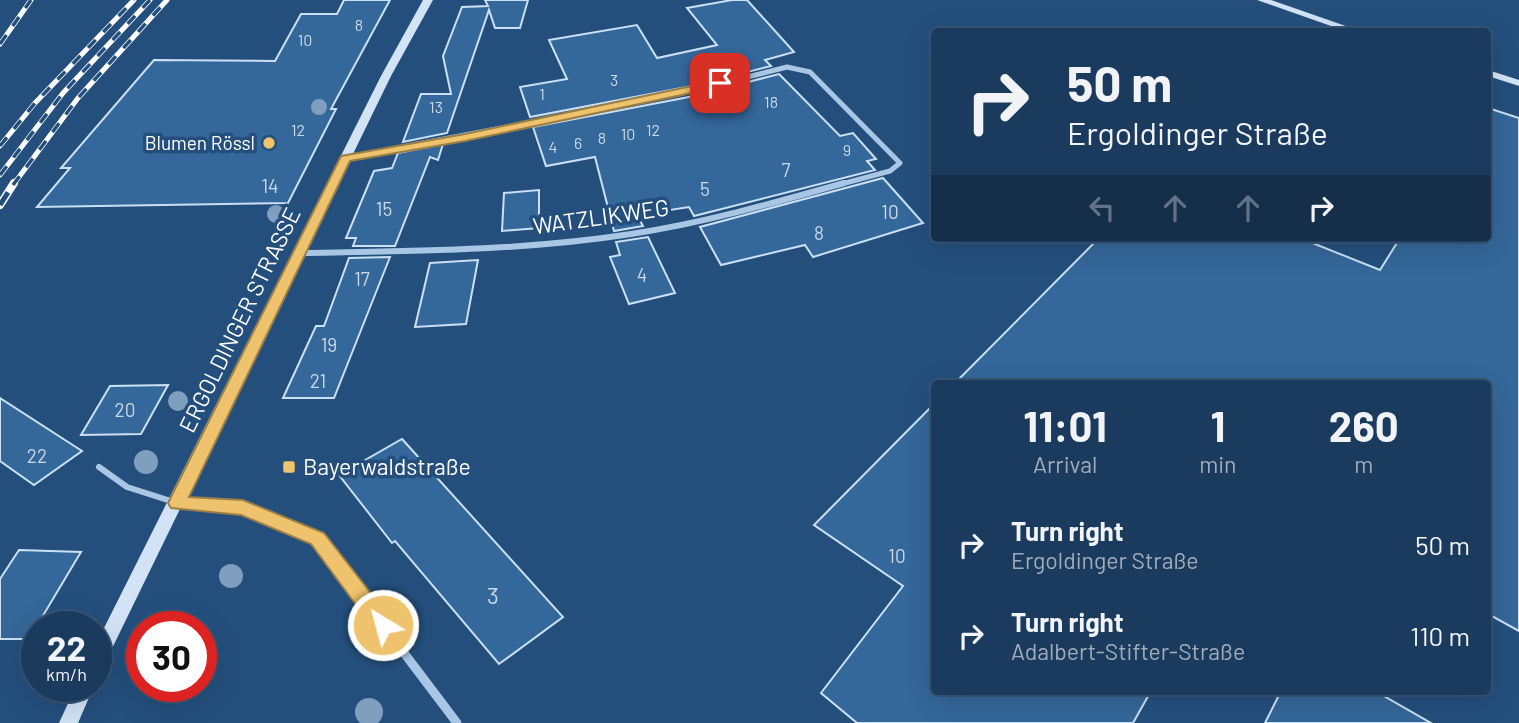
<!DOCTYPE html>
<html lang="en">
<head>
<meta charset="utf-8">
<style>
	:root { --surface:#1b3b5e; --page:#284667; --text:#f1f3f6; --muted:#a0adbc; --line:#395573 }
	body { margin:0; font-family:Barlow,sans-serif; background:var(--page); color:var(--text); height:100vh; display:flex; flex-direction:column; font-size:26px; white-space:nowrap }
	* { box-sizing:border-box; margin:0 }
	p { font-size:23px; color:var(--muted) }
	.icon { flex:none; width:38px; height:38px; fill:none; stroke:currentColor; stroke-width:2; stroke-linecap:round; stroke-linejoin:round }
	.map { position:relative; flex:1; overflow:hidden }
	.sheet { position:absolute; left:931px; top:380px; width:560px; height:315px; display:flex; flex-direction:column; background:var(--surface); border-radius:7px; box-shadow:0 7px 28px #0002,0 0 0 2px var(--line) }
	.sheet>* { flex:none }
	.banner { position:absolute; left:931px; top:28px; width:560px; height:214px; border-radius:7px; box-shadow:0 7px 28px #0002,0 0 0 2px var(--line); background:#1b3b5e; color:var(--text); overflow:hidden }
	.speed { position:absolute; left:21px; top:611px; display:flex; gap:14px; font-size:35px; font-weight:700; text-align:center }
	.speed>* { display:grid; place-content:center; width:91px; height:91px; border-radius:50%; background:var(--surface); box-shadow:0 7px 28px #0002,0 0 0 2px var(--line); line-height:1 }
	.speed small { font-size:18px; font-weight:400 }
	.speed .limit { border:10px solid #d22; background:#fff; color:#111 }
	.pin { position:absolute; display:grid; place-items:center; width:60px; height:60px; color:#fff; margin:-30px; border-radius:14px; box-shadow:0 4px 10px #0006 }
	.me { position:absolute; width:77px; margin:-38px; rotate:323deg; stroke-linejoin:round; filter:drop-shadow(0 0 5px #0008) }
	.turn { display:flex; align-items:center; gap:24px; height:147px; padding:0 21px; font-size:32px }
	.turn .icon { width:91px; height:91px; stroke-width:2.5 }
	.turn b { display:block; font-size:49px; line-height:60px }
	.lanes { display:flex; align-items:center; height:66px; padding:0 21px; background:#0003; justify-content:center; gap:35px; direction:ltr }
	.lanes .off { opacity:.35 }
	.eta { display:flex; justify-content:space-evenly; align-items:center; height:119px; text-align:center }
	.eta b { font-size:42px; font-weight:700; line-height:49px }
	ul { padding:0; list-style:none }
	li { display:flex; align-items:center; gap:21px; height:91px; padding:0 21px }
	li div { flex:1 }
	li b { display:block; font-size:26px }
	li em { font-style:normal }
	.map>svg:first-child { display:block }
</style>
</head>
<body>
<div class="map">
<svg width="1519" height="723" viewBox="0 0 1519 723">
	<rect width="100%" height="100%" fill="#244f7d"/>
	<g fill="#34679a" stroke="#cce0f4" stroke-width="2">
		<path d="M344 0H390L331 109H336L288 203 37 207 70 168H61L154 60 275 61 301 14H337Z"/>
		<path d="M485 0H528L520 28H495L489 10 447 133 403 142 421 94H451L443 56 462 7 488 6Z"/>
		<path d="M732 0H747L794 52 765 60 771 66 692 86 530 117 520 87 567 79 549 40 637 25 657 58 717 45 687 8Z"/>
		<path d="M779 74 840 136 853 133 876 159 867 161 875 170 694 216 689 207 637 215 643 226 614 231 595 157 546 166 533 127 694 96Z"/>
		<path d="M1488 108 1519 118V631L1488 614V383H955L1099 238H1300L1380 270 1400 238H1488Z"/>
		<path d="M443 144 438 160 430 157 395 246H353L356 238H346L374 171 392 168 398 153Z"/>
		<path d="M883 178 923 223 813 257 805 245 721 265 700 227Z"/>
		<path d="M539 190V228L502 231 504 193Z"/>
		<path d="M648 237 675 293 629 304 610 257 620 255 616 242Z"/>
		<path d="M390 257 334 398H283L316 326H324L349 258Z"/>
		<path d="M478 260 466 324 415 327 430 263Z"/>
		<path d="M168 385 141 434 81 435 110 386Z"/>
		<path d="M0 398 82 451 34 485 0 461Z"/>
		<path d="M934 404V691H1151L1133 723H857L821 693 903 586 814 525Z"/>
		<path d="M402 439 563 617 499 664 395 541 392 543 339 475Z"/>
		<path d="M19 550 81 552 29 639H0V579Z"/>
		<path d="M1281 691H1375L1431 723H1265Z"/>
	</g>
	<g fill="none" stroke-linecap="round" stroke-linejoin="round">
		<path stroke="#a9c7e5" stroke-width="6" d="M99 467 127 487 174 502"/>
		<path stroke="#a9c7e5" stroke-width="5" d="M345 158 693 91 787 67 810 72 900 163 890 171 838 185"/>
		<path stroke="#a9c7e5" stroke-width="6" d="M300 253C410 251 522 251 631 234 703 223 774 203 844 183"/>
		<path stroke="#a9c7e5" stroke-width="9" d="M177 503 243 507 317 538 457 723"/>
		<g fill="#d2e3f5" fill-rule="evenodd">
			<path d="M423 0H433L391 76 102 669 96 671V644L381 76Z"/>
			<path d="M1257 0H1271L1363 32H1348Z"/>
			<path d="M1488 70 1519 80V86L1488 76Z"/>
			<path d="M76 686H94L78 723H59Z"/>
		</g>
		<g stroke="#fff" stroke-width="5">
			<g id="rail-far1">
				<path d="M0 44 31 0"/>
				<path d="M0 146 35 103 134 0"/>
				<path d="M0 175 63 93 150 0"/>
				<path d="M13 185 78 98 167 0"/>
			</g>
		</g>
		<g stroke="#fff" stroke-width="8">
			<path id="rail" d="M0 205 14 183"/>
		</g>
		<use href="#rail-far1" stroke="#244f7d" stroke-width="3.5" stroke-dasharray="11" stroke-linecap="butt"/>
		<use href="#rail" stroke="#244f7d" stroke-width="5" stroke-dasharray="15" stroke-linecap="butt"/>
	</g>
	<g fill="#809fbe">
		<circle cx="319" cy="107" r="8"/>
		<circle cx="276" cy="214" r="9"/>
		<circle cx="178" cy="401" r="10"/>
		<circle cx="146" cy="462" r="12"/>
		<circle cx="231" cy="576" r="12"/>
		<circle cx="369" cy="712" r="14"/>
	</g>
	<path fill="#efc36d" stroke="#9b7f47" stroke-width="2" d="M720 80 726 83 724 86 465 141 350 161 189 497 243 500 324 533 391 619 393 625 391 632 383 634 376 632 311 544 241 515 171 508 168 503 341 156 465 134Z"/>
	<g fill="#efc36d" stroke="#244f7d" stroke-width="2.5">
		<circle cx="269" cy="143" r="7"/>
		<rect x="282" y="460" width="14" height="14" rx="3.5"/>
	</g>
	<g text-anchor="middle" stroke-width="7" stroke-linejoin="round" paint-order="stroke">
		<g font-size="16" fill="#ccd9e6">
			<text x="359" y="31">8</text>
			<text x="305" y="46">10</text>
			<text x="614" y="86">3</text>
			<text x="542" y="100">1</text>
			<text x="771" y="108">18</text>
			<text x="436" y="113">13</text>
			<text x="298" y="136">12</text>
			<text x="653" y="136">12</text>
			<text x="628" y="140">10</text>
			<text x="602" y="144">8</text>
			<text x="578" y="149">6</text>
			<text x="553" y="153">4</text>
			<text x="847" y="156">9</text>
		</g>
		<g font-size="19" fill="#fff" stroke="#244f7d" text-anchor="end">
			<text x="255" y="150">Blumen Rössl</text>
		</g>
		<g font-size="19" fill="#ccd9e6">
			<text x="786" y="177">7</text>
			<text x="270" y="193">14</text>
			<text x="705" y="196">5</text>
			<text x="384" y="216">15</text>
			<text x="890" y="219">10</text>
			<text x="819" y="240">8</text>
			<text x="642" y="282">4</text>
			<text x="362" y="286">17</text>
			<text x="329" y="352">19</text>
			<text x="318" y="388">21</text>
			<text x="125" y="417">20</text>
			<text x="37" y="463">22</text>
			<text x="897" y="563">10</text>
		</g>
		<g font-size="23" fill="#fff" stroke="#244f7d">
			<text transform="translate(601 217) rotate(-8)" y="8">WATZLIKWEG</text>
			<text transform="translate(240 320) rotate(-64)" y="8">ERGOLDINGER STRASSE</text>
		</g>
		<g font-size="23" fill="#fff" stroke="#244f7d" text-anchor="start">
			<text x="303" y="475">Bayerwaldstraße</text>
		</g>
		<g font-size="23" fill="#ccd9e6">
			<text x="493" y="604">3</text>
		</g>
	</g>
</svg>
<div class="speed"><div>22<small>km/h</small></div><div class="limit">30</div></div>
<div class="pin" style="left:720px;top:83px;background:#d93025"><svg class="icon" aria-label="arrive" viewBox="0 0 24 24"><path d="M6 21V4h12l-3 4 3 4H6"/></svg></div>
<svg class="me" style="left:383px;top:625px" viewBox="-20 -20 40 40"><circle r="17" fill="#efc36d" stroke="#fff" stroke-width="3"/><path d="M0-11L8 9 0 5-8 9z" fill="#fff"/></svg>
<div class="banner">
<div class="turn"><svg class="icon" aria-label="right" viewBox="0 0 24 24"><path d="M7 20v-9h11M14 6l5 5-5 5"/></svg><div><b>50 m</b>Ergoldinger Straße</div></div>
<div class="lanes"><svg class="icon off" aria-label="left" viewBox="0 0 24 24"><path d="M17 20v-9H6M10 6l-5 5 5 5"/></svg><svg class="icon off" aria-label="ahead" viewBox="0 0 24 24"><path d="M12 20V5M6 11l6-6 6 6"/></svg><svg class="icon off" aria-label="ahead" viewBox="0 0 24 24"><path d="M12 20V5M6 11l6-6 6 6"/></svg><svg class="icon" aria-label="right" viewBox="0 0 24 24"><path d="M7 20v-9h11M14 6l5 5-5 5"/></svg></div>
</div>
<section class="sheet">
<div class="eta">
<div><b>11:01</b><p>Arrival</p></div>
<div><b>1</b><p>min</p></div>
<div><b>260</b><p>m</p></div>
</div>
<ul>
<li><svg class="icon" aria-label="right" viewBox="0 0 24 24"><path d="M7 20v-9h11M14 6l5 5-5 5"/></svg><div><b>Turn right</b><p>Ergoldinger Straße</p></div><em>50 m</em></li>
<li><svg class="icon" aria-label="right" viewBox="0 0 24 24"><path d="M7 20v-9h11M14 6l5 5-5 5"/></svg><div><b>Turn right</b><p>Adalbert-Stifter-Straße</p></div><em>110 m</em></li>
</ul>
</section>
</div>
</body>
</html>
